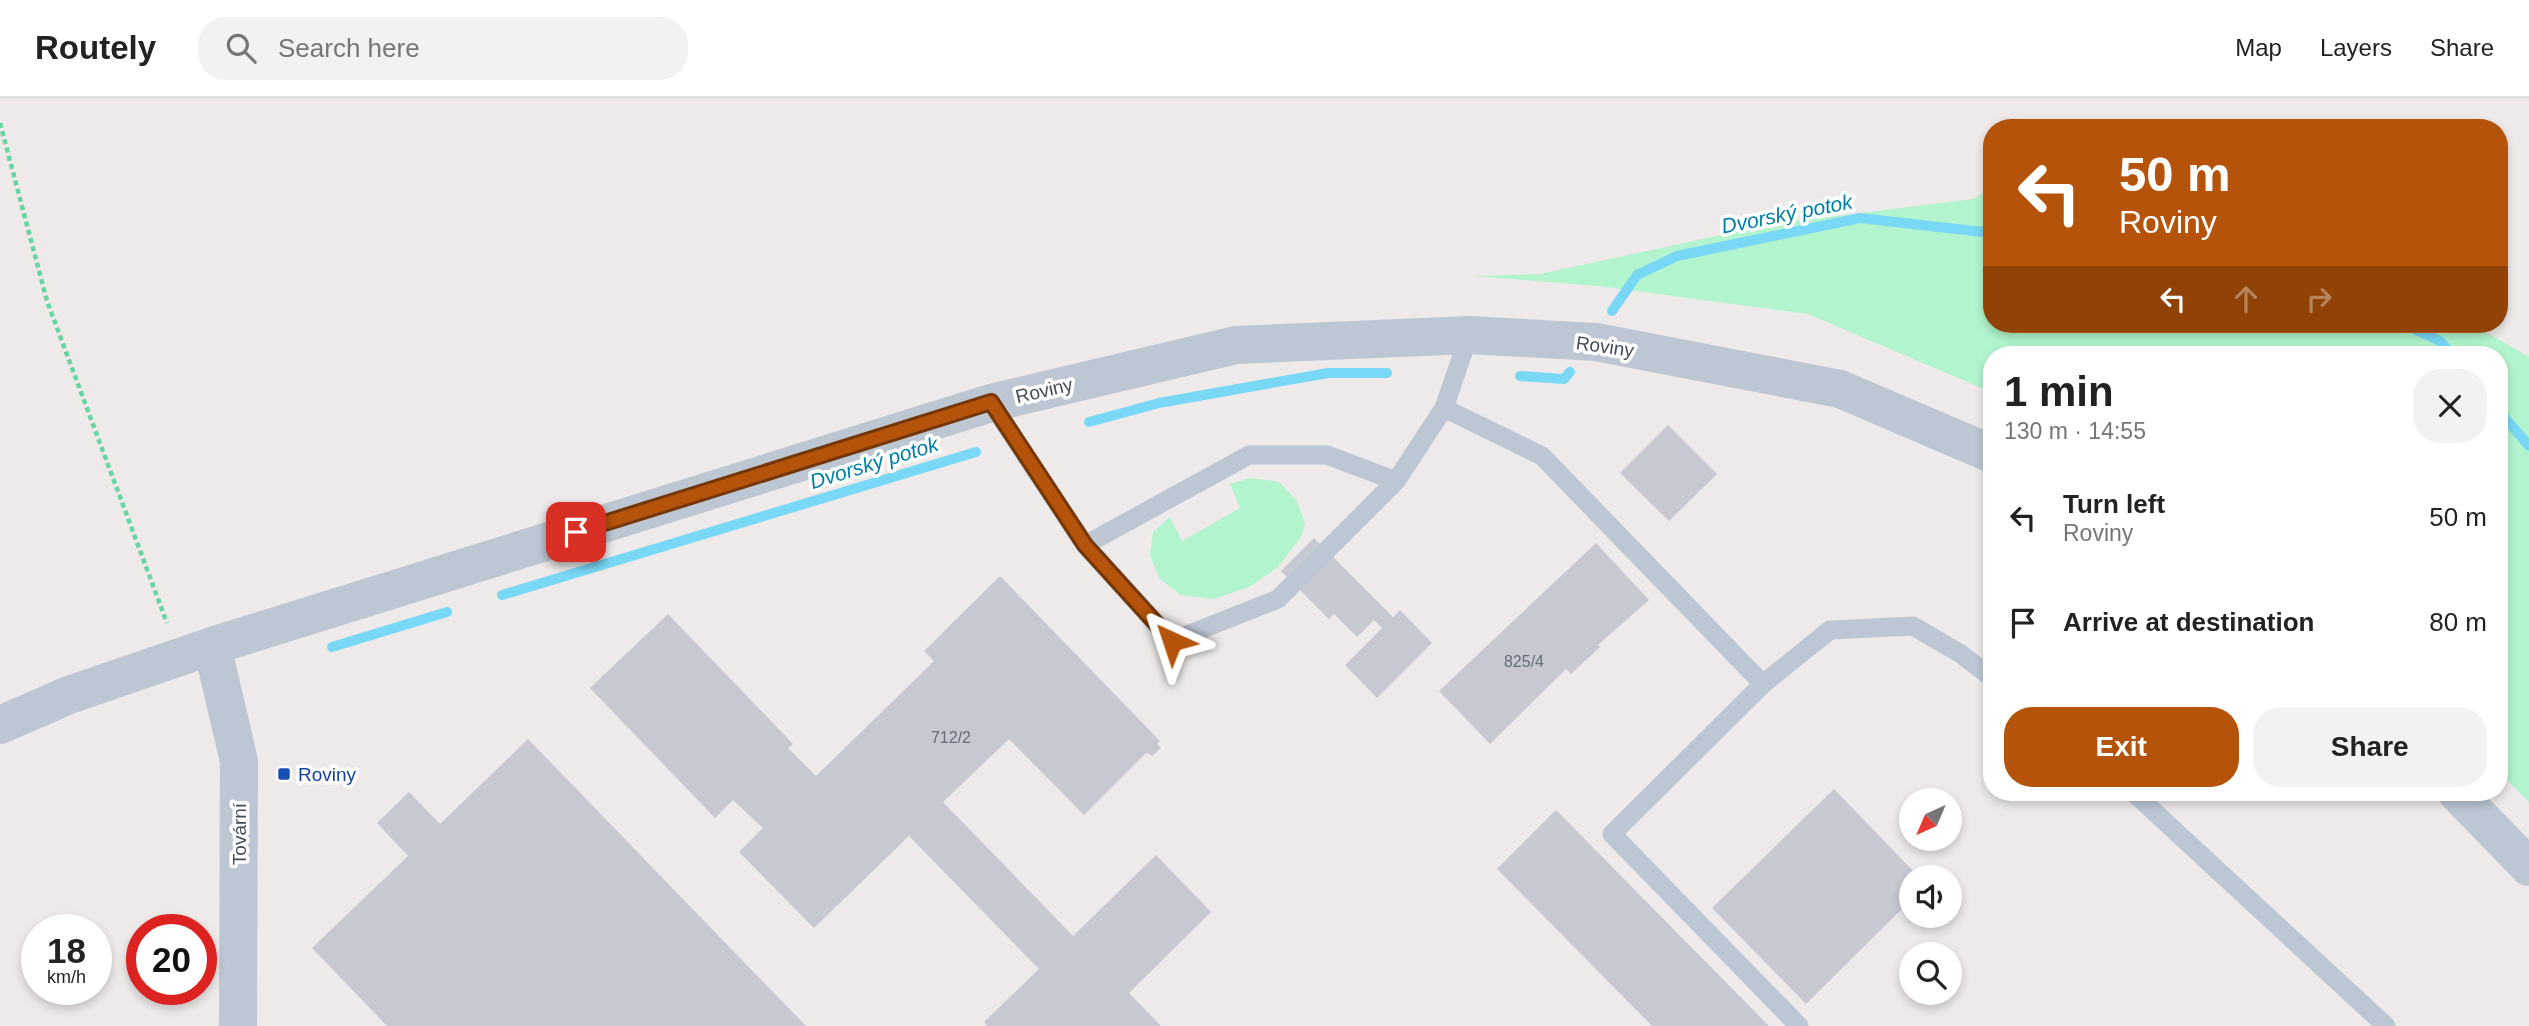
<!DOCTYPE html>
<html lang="en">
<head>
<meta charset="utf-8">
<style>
	:root { --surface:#fff; --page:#f2f2f2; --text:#222; --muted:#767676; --line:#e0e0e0; --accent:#b45309 }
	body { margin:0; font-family:Helvetica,sans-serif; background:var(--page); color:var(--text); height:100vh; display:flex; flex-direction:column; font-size:26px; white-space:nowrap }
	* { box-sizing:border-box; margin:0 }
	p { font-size:23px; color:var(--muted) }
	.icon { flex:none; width:38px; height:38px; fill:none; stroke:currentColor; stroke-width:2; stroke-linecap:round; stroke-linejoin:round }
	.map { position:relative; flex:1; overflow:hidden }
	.sheet { position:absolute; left:1983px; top:248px; width:525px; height:455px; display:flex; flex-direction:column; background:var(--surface); border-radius:28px; box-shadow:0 4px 10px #0003 }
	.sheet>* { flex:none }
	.banner { position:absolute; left:1983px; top:21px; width:525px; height:214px; border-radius:28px; box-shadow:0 4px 10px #0003; background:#b45309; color:#fff; overflow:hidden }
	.needle { width:46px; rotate:224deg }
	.fabs { position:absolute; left:1899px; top:690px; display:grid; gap:14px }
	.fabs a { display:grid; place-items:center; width:63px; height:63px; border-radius:50%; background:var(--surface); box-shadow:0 4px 10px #0003; font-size:35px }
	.speed { position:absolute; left:21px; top:816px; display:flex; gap:14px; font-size:35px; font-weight:700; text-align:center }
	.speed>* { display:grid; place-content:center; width:91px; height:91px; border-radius:50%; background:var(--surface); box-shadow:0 4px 10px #0003; line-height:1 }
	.speed small { font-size:18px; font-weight:400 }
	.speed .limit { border:10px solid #d22; background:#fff; color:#111 }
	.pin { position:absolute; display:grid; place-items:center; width:60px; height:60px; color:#fff; margin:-30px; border-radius:14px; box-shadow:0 4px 10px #0006 }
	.me { position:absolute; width:77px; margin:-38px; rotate:318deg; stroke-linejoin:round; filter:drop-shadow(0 0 5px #0008) }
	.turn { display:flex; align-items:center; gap:24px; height:147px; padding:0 21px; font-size:32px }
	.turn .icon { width:91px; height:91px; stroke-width:2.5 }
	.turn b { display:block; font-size:49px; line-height:60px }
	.lanes { display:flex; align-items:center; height:66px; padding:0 21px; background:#0003; justify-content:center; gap:35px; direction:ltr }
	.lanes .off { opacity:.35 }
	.round { display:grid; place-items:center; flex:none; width:74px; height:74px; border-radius:28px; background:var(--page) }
	.summary { display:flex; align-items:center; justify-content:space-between; height:119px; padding:0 21px }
	h1 { font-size:42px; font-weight:600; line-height:52px }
	.button { display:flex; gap:14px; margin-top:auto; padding:14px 21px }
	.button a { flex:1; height:80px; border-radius:28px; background:var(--accent); color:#fff; font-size:28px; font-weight:600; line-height:80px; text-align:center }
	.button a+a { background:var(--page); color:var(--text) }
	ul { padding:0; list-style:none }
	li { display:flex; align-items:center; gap:21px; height:105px; padding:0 21px }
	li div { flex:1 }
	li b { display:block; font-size:26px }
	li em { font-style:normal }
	header { display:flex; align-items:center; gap:42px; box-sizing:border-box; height:98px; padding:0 35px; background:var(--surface); border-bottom:2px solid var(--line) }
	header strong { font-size:33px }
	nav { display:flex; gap:38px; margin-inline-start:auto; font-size:24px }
	.search { width:490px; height:63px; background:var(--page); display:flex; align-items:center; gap:18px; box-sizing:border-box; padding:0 24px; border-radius:28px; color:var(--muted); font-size:26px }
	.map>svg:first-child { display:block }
</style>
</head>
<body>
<header>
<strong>Routely</strong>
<div class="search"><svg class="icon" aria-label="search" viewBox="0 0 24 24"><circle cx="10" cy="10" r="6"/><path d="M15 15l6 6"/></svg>Search here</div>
<nav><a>Map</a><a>Layers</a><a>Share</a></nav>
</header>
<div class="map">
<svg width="2529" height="928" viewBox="0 0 2529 928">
	<rect width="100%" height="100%" fill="#eeeaea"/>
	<g fill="#b1f4cd">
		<path d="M1991 90 1992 226H2472L2529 259V704L2499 674V257H1992L1991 294 1808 216 1598 188 1473 178 1540 176 1772 126 1973 101Z"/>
		<path d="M1250 380 1279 384 1296 402 1305 425 1301 439 1277 470 1249 489 1214 501 1181 497 1160 481 1150 457 1153 434 1170 419 1182 443 1240 410 1230 386Z"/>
	</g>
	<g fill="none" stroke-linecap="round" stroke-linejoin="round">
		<g stroke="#79d8f6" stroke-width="10">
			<path d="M1612 213 1637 177 1677 158 1860 120 1992 135"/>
			<path d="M2403 226 2440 243 2452 257"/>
			<path d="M1520 278 1564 281 1570 274"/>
			<path d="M2499 313 2529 348"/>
			<path d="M1089 324 1159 305 1328 275H1387"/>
			<path d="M502 497 976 354"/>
			<path d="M332 549 447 514"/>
		</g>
	</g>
	<g fill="#c6c9d2">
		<path d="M1668 327 1717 376 1669 423 1620 375Z"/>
		<path d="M1314 440 1393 519 1400 512 1432 545 1377 600 1345 567 1382 530 1374 522 1357 539 1334 516 1329 521 1281 473Z"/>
		<path d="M1596 445 1649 502 1598 547 1600 549 1571 576 1566 571 1490 646 1439 593Z"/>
		<path d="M1000 478 1160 643 1157 646 1161 650 1152 658 1148 655 1145 656 1084 717 1009 641 943 704 1073 838 1156 757 1211 814 1129 895 1161 928H987L984 924 1039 871 909 738 814 830 739 754 763 730 733 702 715 720 590 590 668 516 793 646 788 650 816 678 934 563 924 553Z"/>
		<path d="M528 641 806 928H387L312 850 408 758 377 725 409 694 440 726Z"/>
		<path d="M1834 691 1919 779H1911V802L1806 906 1712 810Z"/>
		<path d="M1556 712 1769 928H1652L1497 771Z"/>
	</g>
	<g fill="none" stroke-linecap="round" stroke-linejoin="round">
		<path stroke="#66d5a1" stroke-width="4.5" stroke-dasharray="5 3.5" stroke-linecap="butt" d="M0 25 47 203 167 525"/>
		<g stroke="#bcc7d3" stroke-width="19">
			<path d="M991 305 1085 447 1249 357H1327L1396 383 1444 310 1469 237"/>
			<path d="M1444 310 1542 358 1763 586"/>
			<path d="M1085 447 1172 543 1278 501 1396 383"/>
			<path d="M2134 695 2386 928"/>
			<path d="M1799 928 1612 736 1763 586 1830 532 1913 528 1961 556 1992 580"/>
		</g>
		<g stroke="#bcc7d3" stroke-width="38">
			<path d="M212 548 239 663 238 928"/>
			<path d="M0 627 69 597 212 548 991 305 1236 247 1469 237 1596 244 1840 291 1992 356"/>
			<path d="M2457 695 2529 769"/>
		</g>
	</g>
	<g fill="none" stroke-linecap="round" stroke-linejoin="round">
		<g stroke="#753606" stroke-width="18">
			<path id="route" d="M576 434 991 304 1085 447 1172 543"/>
		</g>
		<use href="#route" stroke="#b45309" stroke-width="12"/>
	</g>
	<rect fill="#1a4fb4" stroke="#fff" stroke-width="2.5" x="277" y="669" width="14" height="14" rx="3.5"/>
	<g text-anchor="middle" stroke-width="7" stroke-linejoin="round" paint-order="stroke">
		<g font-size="16" fill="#626d78">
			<text x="1524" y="569">825/4</text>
			<text x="951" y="645">712/2</text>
		</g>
		<g font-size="19" fill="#414e5a" stroke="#fff">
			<text transform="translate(1605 248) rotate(8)" y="7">Roviny</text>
			<text transform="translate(1044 292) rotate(-13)" y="7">Roviny</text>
			<text transform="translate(239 736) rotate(-90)" y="7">Tovární</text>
		</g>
		<g font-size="19" fill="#164399" stroke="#fff" text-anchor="start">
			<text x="298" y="683">Roviny</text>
		</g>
		<g font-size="21" font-style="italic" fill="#017fa7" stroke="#fff">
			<text transform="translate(1787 116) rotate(-11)" y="7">Dvorský potok</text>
			<text transform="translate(874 365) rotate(-17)" y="7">Dvorský potok</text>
		</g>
	</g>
</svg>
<div class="fabs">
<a><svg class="needle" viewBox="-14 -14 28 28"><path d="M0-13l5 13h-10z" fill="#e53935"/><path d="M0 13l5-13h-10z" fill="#767676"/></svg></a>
<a><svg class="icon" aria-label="sound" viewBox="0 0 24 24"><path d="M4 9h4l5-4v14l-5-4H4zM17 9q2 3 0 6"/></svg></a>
<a><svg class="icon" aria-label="search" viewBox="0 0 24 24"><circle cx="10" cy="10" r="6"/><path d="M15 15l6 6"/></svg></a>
</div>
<div class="speed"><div>18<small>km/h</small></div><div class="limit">20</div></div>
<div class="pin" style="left:576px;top:434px;background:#d93025"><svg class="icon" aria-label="arrive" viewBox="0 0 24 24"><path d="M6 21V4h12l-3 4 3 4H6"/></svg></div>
<svg class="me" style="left:1172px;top:543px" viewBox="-20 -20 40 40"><path d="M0-17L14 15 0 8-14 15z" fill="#b45309" stroke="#fff" stroke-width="4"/></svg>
<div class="banner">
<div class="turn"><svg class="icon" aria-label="left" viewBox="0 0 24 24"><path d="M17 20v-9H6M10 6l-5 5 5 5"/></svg><div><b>50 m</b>Roviny</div></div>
<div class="lanes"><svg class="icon" aria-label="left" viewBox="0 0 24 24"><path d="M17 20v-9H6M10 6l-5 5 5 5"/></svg><svg class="icon off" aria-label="ahead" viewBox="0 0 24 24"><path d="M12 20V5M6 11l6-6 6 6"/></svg><svg class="icon off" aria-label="right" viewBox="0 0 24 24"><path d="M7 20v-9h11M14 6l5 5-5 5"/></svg></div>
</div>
<section class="sheet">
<div class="summary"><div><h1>1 min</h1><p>130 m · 14:55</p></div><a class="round"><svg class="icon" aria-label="close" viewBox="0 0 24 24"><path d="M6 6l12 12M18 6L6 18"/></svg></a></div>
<ul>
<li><svg class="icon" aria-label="left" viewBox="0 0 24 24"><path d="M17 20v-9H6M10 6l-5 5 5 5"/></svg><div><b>Turn left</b><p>Roviny</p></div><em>50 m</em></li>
<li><svg class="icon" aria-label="arrive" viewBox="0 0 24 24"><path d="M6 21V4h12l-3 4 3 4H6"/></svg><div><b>Arrive at destination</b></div><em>80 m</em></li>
</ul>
<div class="button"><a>Exit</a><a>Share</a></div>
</section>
</div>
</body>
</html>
